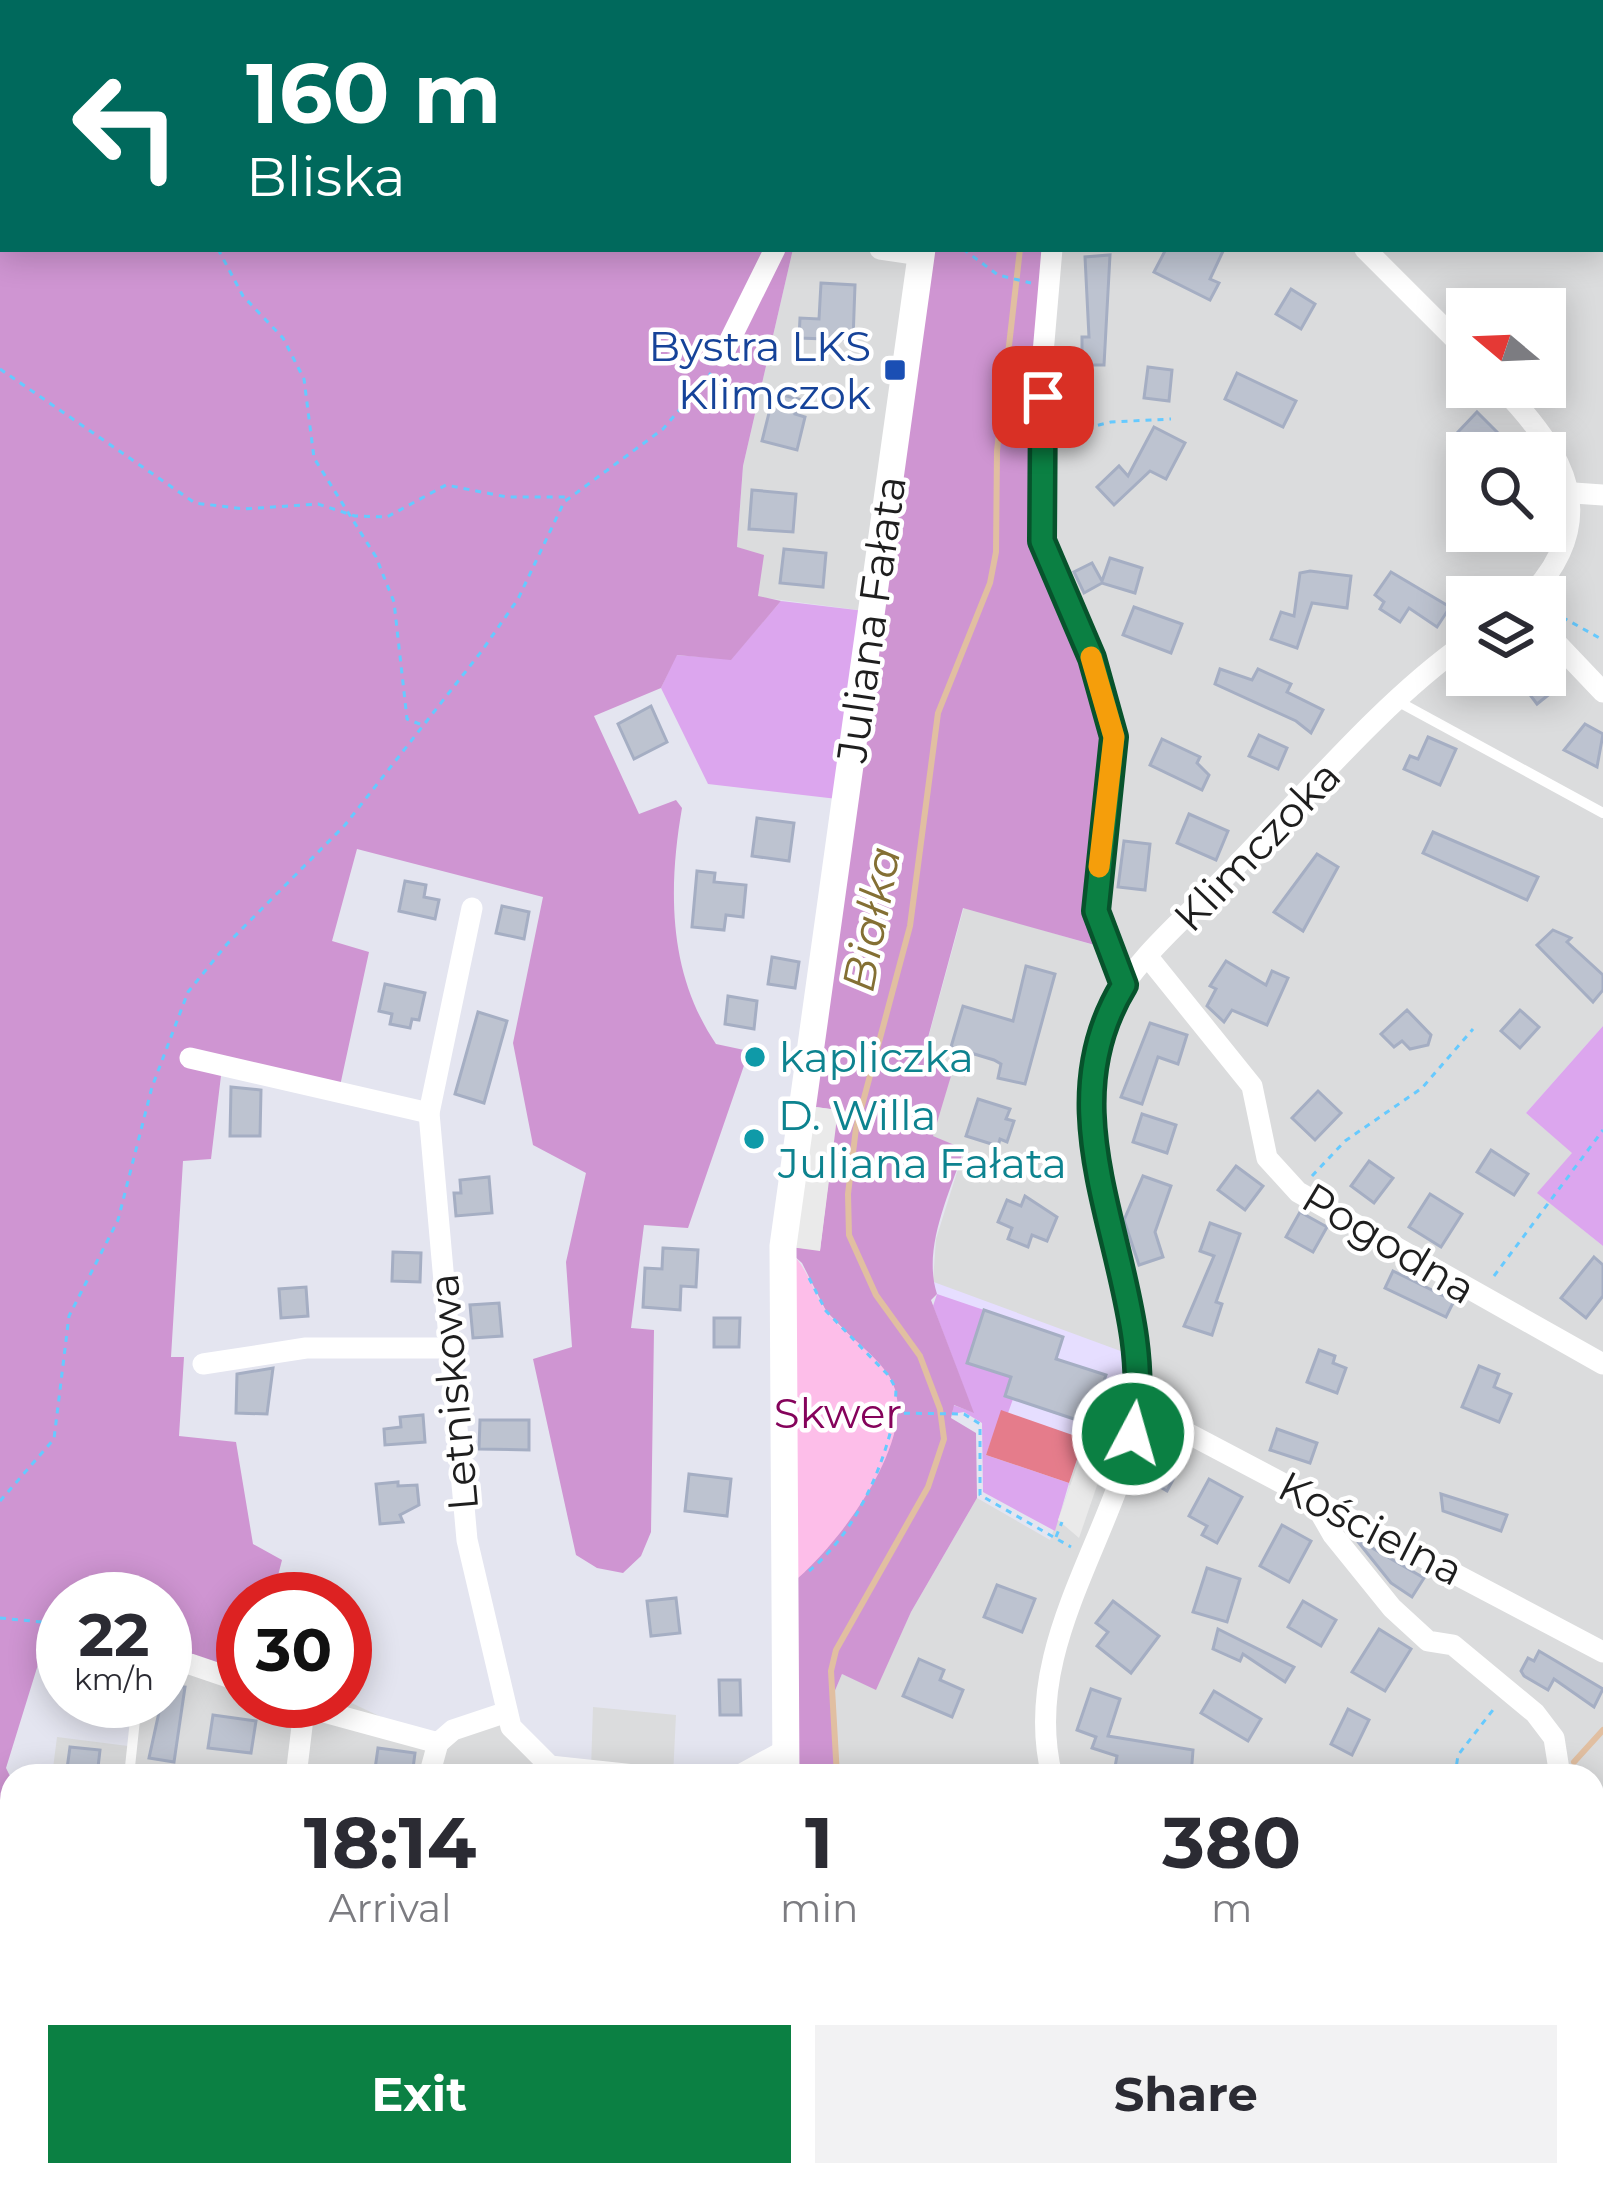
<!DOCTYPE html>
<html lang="en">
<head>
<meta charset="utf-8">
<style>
	:root { --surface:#fff; --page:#f2f2f3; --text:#2b2b33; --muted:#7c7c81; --accent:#0b8043 }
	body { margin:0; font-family:Montserrat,sans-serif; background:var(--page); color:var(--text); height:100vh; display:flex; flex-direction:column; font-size:45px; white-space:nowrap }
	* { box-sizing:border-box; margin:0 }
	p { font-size:39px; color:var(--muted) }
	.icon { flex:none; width:66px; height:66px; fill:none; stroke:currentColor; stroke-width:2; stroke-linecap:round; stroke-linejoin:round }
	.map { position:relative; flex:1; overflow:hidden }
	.side { position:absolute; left:0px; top:1764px; width:1605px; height:423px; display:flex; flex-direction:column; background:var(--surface); border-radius:36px 36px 0 0; box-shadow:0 6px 30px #0003 }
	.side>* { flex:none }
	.top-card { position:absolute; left:0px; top:0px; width:1605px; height:252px; box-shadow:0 6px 30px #0003; background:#00695c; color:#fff; overflow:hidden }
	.needle { width:78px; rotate:289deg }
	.controls { position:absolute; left:1446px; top:288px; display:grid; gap:24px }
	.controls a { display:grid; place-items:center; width:120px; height:120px; border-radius:0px; background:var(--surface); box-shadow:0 6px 30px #0003; font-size:60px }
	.speed { position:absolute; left:36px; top:1572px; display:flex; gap:24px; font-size:60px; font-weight:700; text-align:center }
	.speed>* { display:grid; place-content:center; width:156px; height:156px; border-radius:50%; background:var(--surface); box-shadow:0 6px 30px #0003; line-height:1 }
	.speed small { font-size:30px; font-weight:400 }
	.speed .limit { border:18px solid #d22; background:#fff; color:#111 }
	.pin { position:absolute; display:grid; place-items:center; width:102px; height:102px; color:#fff; margin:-51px; border-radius:24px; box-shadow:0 6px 18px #0006 }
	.me { position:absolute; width:132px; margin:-66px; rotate:6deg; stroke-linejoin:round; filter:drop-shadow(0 0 9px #0008) }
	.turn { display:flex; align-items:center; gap:42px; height:252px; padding:0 48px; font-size:54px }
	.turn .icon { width:156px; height:156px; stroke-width:2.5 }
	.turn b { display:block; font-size:84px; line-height:102px }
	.eta { display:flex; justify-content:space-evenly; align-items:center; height:204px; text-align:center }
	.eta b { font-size:72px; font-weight:700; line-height:84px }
	.action { display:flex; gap:24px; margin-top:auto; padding:24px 48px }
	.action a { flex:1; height:138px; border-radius:0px; background:var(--accent); color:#fff; font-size:48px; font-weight:700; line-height:138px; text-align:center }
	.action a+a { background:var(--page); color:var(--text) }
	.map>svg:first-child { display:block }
</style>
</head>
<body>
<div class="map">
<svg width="1603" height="2185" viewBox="0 0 1603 2185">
	<rect width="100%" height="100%" fill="#e4e5f0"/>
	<g fill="#dbdcdd" fill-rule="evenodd">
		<path d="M1115 0H1603V1026L1526 1113 1573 1153 1538 1193 1603 1246V2185H975V2175H1593V1776H836L831 1700 842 1674 876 1689 911 1612 977 1498 1050 1540 1070 1486 1001 1410 933 1282 936 1239 964 1150 933 1136 923 1057 964 907 1107 949 1043 541 1052 249H1602V3ZM1467 309H1545V387H1467ZM1467 453H1545V531H1467ZM1467 597H1545V675H1467Z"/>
		<path d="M793 249H922L873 612 758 597 737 548 743 466Z"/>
		<path d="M165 1665 243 1670V1701L345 1700 437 1743 507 1712 550 1766 591 1769 593 1707 676 1715 673 1776H52L57 1737 128 1746 135 1701H165Z"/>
		<path d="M313 2175H868L867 2185H309Z"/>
	</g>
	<path fill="#e6deff" d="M931 1281 1126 1353 1118 1429 1091 1420 1053 1529 982 1411Z"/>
	<g fill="#dca6ee">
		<path d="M781 601 873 612 846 800 708 784 661 688 676 655 731 659Z"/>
		<path d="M1603 1026V1246L1537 1193 1572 1153 1526 1113Z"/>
		<path d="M937 1294 984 1310 967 1362 1011 1377 1005 1395 1013 1399 1008 1413 1002 1411 986 1455 1069 1483 1055 1531 983 1492 982 1423 964 1412 952 1414 953 1405 973 1412 933 1306Z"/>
	</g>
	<g fill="#cf95d2">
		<path d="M0 0 818 3H3V249H793L743 466 737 547 764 555 758 596 781 601 731 660 677 655 661 688 594 716 639 814 676 800 682 808C668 889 668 973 716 1044L749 1051 688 1228 644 1225 631 1328 654 1330 651 1532 641 1556 623 1573 597 1568 576 1555 533 1359 572 1347 566 1262 586 1173 533 1145 513 1043 543 897 357 849 332 941 369 952 340 1086 223 1059 211 1159 183 1161 171 1357H184L179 1436 236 1442 253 1544 282 1560 272 1599H243V1670L165 1665V1599H63V1617L53 1616 6 1768 12 1780V2175H179L175 2185H0Z"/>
		<path d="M922 249H1052L1040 502 1114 737 1098 876 1109 949 963 908 923 1056 954 1066 933 1136 964 1149C950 1193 922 1248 937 1294L931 1300 974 1413 954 1405 951 1418 976 1433 977 1498 911 1612 876 1690 842 1674 831 1700 836 1776H786L787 1587C828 1540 925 1445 889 1376L826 1311 802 1263 783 1246 820 1250 837 1110 801 1105Z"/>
	</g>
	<path fill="#fdbee9" d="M785 1248C809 1265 812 1294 830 1316 849 1338 881 1357 893 1384 919 1442 831 1555 787 1587Z"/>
	<path fill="#e57c8b" d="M1001 1410 1084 1439 1069 1483 986 1455Z"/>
	<g fill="#eaeaea">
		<path d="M801 1105 838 1110 820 1251 783 1246Z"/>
		<path d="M1093 1421 1116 1430 1079 1538 1058 1520Z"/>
	</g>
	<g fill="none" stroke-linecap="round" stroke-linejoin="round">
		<g stroke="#e1bfa1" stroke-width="6">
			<path d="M1574 1762 1603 1730"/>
			<path d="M837 1776 831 1671 836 1650 928 1487 944 1439 940 1409 920 1356 876 1295 849 1235 848 1194 856 1128 910 926 938 713 990 583 996 552 997 451 1020 249"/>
			<path d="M914 2185 915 2175"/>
		</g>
	</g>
	<g fill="#bdc3d0" stroke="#a5aec3" stroke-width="3">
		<path d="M1166 249H1224L1210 279 1219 283 1210 300 1154 272Z"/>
		<path d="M1110 255 1104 365H1082V337H1089L1085 257Z"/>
		<path d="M821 283 855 285 853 340 799 338 800 318 819 319Z"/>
		<path d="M1291 289 1315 304 1301 329 1276 314Z"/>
		<path d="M1071 365 1087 398 1060 411 1057 372Z"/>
		<path d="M1148 367 1172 370 1169 401 1144 398Z"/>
		<path d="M1237 373 1296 401 1283 427 1225 399Z"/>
		<path d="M774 393 799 399 795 414 805 417 797 450 762 441Z"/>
		<path d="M1477 412 1500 435 1483 453 1457 433Z"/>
		<path d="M1154 427 1185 443 1166 479 1150 471 1114 505 1097 487 1119 466 1128 476Z"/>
		<path d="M752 490 796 494 793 532 749 529Z"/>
		<path d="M784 549 826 553 823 587 780 583Z"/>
		<path d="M1110 558 1142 568 1135 593 1102 583 1084 593 1074 572 1092 563 1102 581Z"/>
		<path d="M1310 571 1351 576 1347 608 1312 603 1297 648 1271 639 1281 612 1294 616 1300 573Z"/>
		<path d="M1391 572 1450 607 1437 627 1409 608 1400 622 1380 609 1384 602 1375 595Z"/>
		<path d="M1134 607 1182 624 1171 653 1123 635Z"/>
		<path d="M1220 669 1252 680 1258 669 1291 684 1287 692 1323 710 1311 733 1296 721 1215 684Z"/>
		<path d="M1515 675H1554L1562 684 1537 704Z"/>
		<path d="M651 706 667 742 634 759 618 724Z"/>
		<path d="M1585 724 1603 734 1597 767 1564 750Z"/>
		<path d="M1259 735 1287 748 1278 769 1249 756Z"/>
		<path d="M1428 737 1456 749 1440 785 1404 769 1410 756 1418 759Z"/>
		<path d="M1162 739 1200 757 1197 763 1209 775 1202 790 1150 765Z"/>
		<path d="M1189 814 1228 831 1216 860 1177 843Z"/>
		<path d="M757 818 794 823 789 861 752 856Z"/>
		<path d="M1433 832 1538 877 1527 900 1423 853Z"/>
		<path d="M1124 841 1150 844 1145 890 1118 887Z"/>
		<path d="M1317 854 1338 867 1303 931 1274 912Z"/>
		<path d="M697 871 715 873 714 882 746 885 743 917 726 915 724 930 692 927Z"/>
		<path d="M405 881 426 885 424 897 439 900 435 919 399 911Z"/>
		<path d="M502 906 529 912 524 939 496 933Z"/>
		<path d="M1553 930 1571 938 1567 942 1603 975V990L1593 1002 1537 945Z"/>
		<path d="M772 957 799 962 795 988 768 984Z"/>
		<path d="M1226 961 1266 985 1272 971 1288 978 1267 1025 1232 1010 1224 1022 1207 1006 1216 989 1210 986Z"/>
		<path d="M1026 966 1055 974 1025 1084 998 1078 1001 1064 994 1060 951 1047 963 1006 1013 1021Z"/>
		<path d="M385 984 425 993 419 1020 412 1019 410 1028 390 1024 392 1014 379 1011Z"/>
		<path d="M728 996 757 1001 754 1029 725 1024Z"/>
		<path d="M1407 1010 1431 1035 1428 1045 1410 1049 1402 1041 1394 1047 1381 1034Z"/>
		<path d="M1520 1010 1539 1027 1520 1048 1501 1031Z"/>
		<path d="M478 1012 507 1021 484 1103 455 1094Z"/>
		<path d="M1150 1023 1187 1035 1178 1064 1158 1057 1142 1104 1121 1097Z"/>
		<path d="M231 1087 261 1090 260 1136H230Z"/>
		<path d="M1318 1091 1341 1113 1315 1140 1292 1118Z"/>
		<path d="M978 1099 1010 1109 1006 1119 1014 1121 1007 1142 1000 1139 998 1146 966 1136Z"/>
		<path d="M1142 1114 1176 1125 1167 1153 1133 1142Z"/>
		<path d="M1491 1150 1528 1174 1514 1195 1477 1172Z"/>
		<path d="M1369 1161 1393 1178 1374 1203 1351 1186Z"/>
		<path d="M1236 1166 1263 1186 1245 1210 1218 1190Z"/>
		<path d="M1143 1176 1171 1186 1155 1232 1163 1257 1139 1265 1124 1220Z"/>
		<path d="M489 1177 492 1213 456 1216 454 1193H461L460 1180Z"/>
		<path d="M1430 1194 1462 1214 1441 1247 1409 1227Z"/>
		<path d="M1025 1196 1057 1217 1047 1241 1032 1235 1028 1247 1008 1239 1012 1228 998 1222 1007 1200 1021 1206Z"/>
		<path d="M1300 1212 1327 1227 1313 1252 1286 1237Z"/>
		<path d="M1210 1223 1240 1234 1216 1302 1222 1304 1212 1335 1184 1326 1214 1256 1200 1251Z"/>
		<path d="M663 1248 698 1250 696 1287 681 1286 680 1310 643 1307 645 1268 662 1269Z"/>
		<path d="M393 1252 421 1253 420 1282 392 1281Z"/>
		<path d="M1594 1257 1603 1265V1296L1586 1318 1561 1298Z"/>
		<path d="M1393 1271 1454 1301 1446 1317 1385 1288Z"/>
		<path d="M306 1287 308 1316 281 1318 279 1289Z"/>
		<path d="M499 1303 502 1336 473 1338 470 1305Z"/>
		<path d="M984 1310 1063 1337 1056 1359 1106 1375 1089 1424 1005 1396 1011 1377 967 1363Z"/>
		<path d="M714 1318H740L739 1347H714Z"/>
		<path d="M1319 1350 1335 1356 1333 1363 1346 1368 1337 1393 1307 1382Z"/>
		<path d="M1479 1366 1499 1374 1494 1387 1511 1394 1499 1422 1462 1407Z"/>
		<path d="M273 1368 267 1414 236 1413 237 1374Z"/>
		<path d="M423 1415 425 1442 385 1445 384 1429 401 1427 400 1417Z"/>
		<path d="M480 1420H529V1450L479 1449Z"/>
		<path d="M1277 1429 1317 1443 1310 1463 1270 1450Z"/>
		<path d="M1164 1451 1183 1461 1167 1491 1148 1480Z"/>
		<path d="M689 1474 731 1479 727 1516 685 1511Z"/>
		<path d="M1209 1479 1242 1497 1217 1543 1202 1535 1207 1526 1189 1516Z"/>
		<path d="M398 1482V1486L417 1485 419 1505 400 1515 403 1522 380 1524 376 1484Z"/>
		<path d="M1441 1494 1507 1515 1501 1531 1443 1511Z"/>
		<path d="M1282 1525 1311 1541 1289 1582 1260 1566Z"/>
		<path d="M1355 1538 1424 1578 1412 1597 1391 1583Z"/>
		<path d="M1207 1568 1240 1579 1227 1622 1193 1612Z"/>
		<path d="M997 1585 1035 1599 1022 1632 984 1617Z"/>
		<path d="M676 1598 680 1633 651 1636 647 1601Z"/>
		<path d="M1113 1601 1159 1636 1131 1673 1097 1646 1108 1632 1096 1623Z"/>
		<path d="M1303 1601 1336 1620 1321 1646 1288 1627Z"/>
		<path d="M1218 1629 1294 1667 1285 1682 1243 1654 1240 1661 1213 1649Z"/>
		<path d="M1379 1629 1411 1649 1385 1691 1352 1672Z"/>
		<path d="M1539 1651 1603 1689 1594 1707 1554 1679 1548 1690 1524 1676 1521 1671 1528 1658 1534 1661Z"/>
		<path d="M919 1659 944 1670 940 1680 963 1690 952 1717 903 1696Z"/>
		<path d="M719 1680H740L741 1715H720Z"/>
		<path d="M165 1685 185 1687 174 1762 149 1758Z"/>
		<path d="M1091 1689 1120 1699 1108 1736 1193 1750 1191 1776 1115 1767 1117 1756 1092 1748 1096 1737 1077 1730Z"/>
		<path d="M1214 1691 1261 1719 1248 1741 1201 1713Z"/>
		<path d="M1348 1709 1369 1720 1352 1755 1331 1744Z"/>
		<path d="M213 1715 256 1721 251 1753 208 1748Z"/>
		<path d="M70 1747 100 1750 97 1776H66Z"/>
		<path d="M378 1748 415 1753 412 1776H374Z"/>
	</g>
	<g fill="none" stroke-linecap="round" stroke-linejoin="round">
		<g stroke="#66caff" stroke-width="3" stroke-dasharray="6 6" stroke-linecap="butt">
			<path d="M32 0 37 3"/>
			<path d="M73 0 74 3"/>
			<path d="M641 0 647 3"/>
			<path d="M746 0 747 3"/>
			<path d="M686 3 689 0"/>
			<path d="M218 249 243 296 283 338 304 379 314 458 376 557 394 602 407 719 422 725"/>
			<path d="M963 249 998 275 1031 283"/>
			<path d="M0 369 195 503 244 509 318 504 355 516 387 517 446 485 507 497H570"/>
			<path d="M1063 434 1111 422 1171 419"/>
			<path d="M1562 617 1603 640"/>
			<path d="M1312 1176 1345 1141 1422 1088 1473 1029"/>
			<path d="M1494 1276 1603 1130"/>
			<path d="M809 1278 826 1311 889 1376 896 1389 895 1411"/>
			<path d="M0 1501 54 1439 69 1316 118 1220 152 1087 188 992 227 944 345 825 481 652 518 599 564 502 663 429 711 373"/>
			<path d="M1056 1537 1062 1522"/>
			<path d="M809 1571C855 1533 883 1470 895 1413L964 1414 980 1424V1495L1071 1547"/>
			<path d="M0 1618 63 1624"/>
			<path d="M1455 1776 1458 1755 1496 1706"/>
		</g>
		<g stroke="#fff" stroke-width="10">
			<path d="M1399 702 1603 813"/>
			<path d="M129 1776 137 1701"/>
		</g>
		<g stroke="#fff" stroke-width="21">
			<path d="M997 0 1007 3"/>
			<path d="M1115 0 1117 3"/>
			<path d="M1538 3 1539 0"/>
			<path d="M1602 146H1603"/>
			<path d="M880 249 921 255"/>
			<path d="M1052 249 1042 365 1043 541 1092 658 1114 737 1096 911 1124 985"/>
			<path d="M1365 249 1467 351"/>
			<path d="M722 356 775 249"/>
			<path d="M1501 387C1566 455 1603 518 1529 597"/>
			<path d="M1574 493 1603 495"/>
			<path d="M1545 631 1603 692"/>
			<path d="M472 908 429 1113 467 1540 511 1727 550 1766 644 1776"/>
			<path d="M1148 957 1252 1086 1267 1158 1298 1192 1603 1364"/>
			<path d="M190 1058 429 1113"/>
			<path d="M203 1364 306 1348H449"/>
			<path d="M1138 1407 1603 1652"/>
			<path d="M1314 1502 1333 1535 1392 1608 1428 1641 1453 1645 1535 1713 1554 1738 1560 1776"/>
			<path d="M165 1665 190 1664 243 1682"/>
			<path d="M284 1701 438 1743 453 1730 507 1712"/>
			<path d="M296 1776 304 1710"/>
			<path d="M429 1776 438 1743"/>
			<path d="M738 1776 782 1752"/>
			<path d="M1052 1776C1021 1652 1108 1546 1135 1430 1155 1339 1104 1253 1094 1164 1089 1119 1086 1053 1107 1011 1136 957 1191 913 1233 869 1305 795 1383 701 1467 642"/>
			<path d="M1593 1856 1603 1875"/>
			<path d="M1116 2175 1117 2185"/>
			<path d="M1341 2175 1347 2185"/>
			<path d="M175 2185 179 2175"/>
			<path d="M309 2185 313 2175"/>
			<path d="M441 2185 445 2175"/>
			<path d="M604 2185 611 2175"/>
		</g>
		<g stroke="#fff" stroke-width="27">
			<path d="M946 3V0"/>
			<path d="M786 1776 783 1246 922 249"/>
			<path d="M867 2185 868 2175"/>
		</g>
	</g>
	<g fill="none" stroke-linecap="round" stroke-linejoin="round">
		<g stroke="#07532c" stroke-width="30">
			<path id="route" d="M1043 397 1042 541 1092 658 1114 737 1096 911 1124 985C1034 1131 1163 1284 1133 1434"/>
		</g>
		<use href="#route" stroke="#0b8043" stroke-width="21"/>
		<path stroke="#f59e0b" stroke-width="21" d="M1091 657 1114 737 1099 867"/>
	</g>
	<rect fill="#1a4fb4" stroke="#fff" stroke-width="4.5" x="883" y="358" width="24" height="24" rx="6"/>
	<g fill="#0f9aa8" stroke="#fff" stroke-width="4.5">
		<circle cx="755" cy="1057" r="12"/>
		<circle cx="754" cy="1139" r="12"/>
	</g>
	<g text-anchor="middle" stroke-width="9" stroke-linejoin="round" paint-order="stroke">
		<g font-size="42" fill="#164399" stroke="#fff" text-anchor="end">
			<text x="871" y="361">Bystra LKS<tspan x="871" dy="48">Klimczok</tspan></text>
		</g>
		<g font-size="42" fill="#1e1e1e" stroke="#fff">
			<text transform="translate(871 619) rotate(-82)" y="15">Juliana Fałata</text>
			<text transform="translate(1257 846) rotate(-46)" y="15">Klimczoka</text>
			<text transform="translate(1389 1243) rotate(31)" y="15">Pogodna</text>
			<text transform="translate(453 1392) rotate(-95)" y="15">Letniskowa</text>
			<text transform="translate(1371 1528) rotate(27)" y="15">Kościelna</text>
		</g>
		<g font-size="42" fill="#0d838f" stroke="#fff" text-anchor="start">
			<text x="779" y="1072">kapliczka</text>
			<text x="778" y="1130">D. Willa<tspan x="778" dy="48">Juliana Fałata</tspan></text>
		</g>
		<g font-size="42" fill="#85035b" stroke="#fff">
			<text x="838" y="1428">Skwer</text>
		</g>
		<g font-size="45" font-style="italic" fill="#847034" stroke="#fff">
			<text transform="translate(871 919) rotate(-79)" y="16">Białka</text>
		</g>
	</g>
</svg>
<div class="controls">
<a><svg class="needle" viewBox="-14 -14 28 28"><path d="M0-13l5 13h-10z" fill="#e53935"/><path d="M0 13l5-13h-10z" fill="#7c7c81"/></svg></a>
<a><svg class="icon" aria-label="search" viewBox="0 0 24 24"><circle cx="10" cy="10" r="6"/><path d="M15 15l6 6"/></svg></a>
<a><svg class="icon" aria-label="layers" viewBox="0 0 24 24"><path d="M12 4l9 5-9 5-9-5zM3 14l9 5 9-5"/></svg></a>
</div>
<div class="speed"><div>22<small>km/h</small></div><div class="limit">30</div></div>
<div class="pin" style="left:1043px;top:397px;background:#d93025"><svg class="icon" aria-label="arrive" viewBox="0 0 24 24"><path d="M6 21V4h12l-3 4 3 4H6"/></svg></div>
<svg class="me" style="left:1133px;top:1434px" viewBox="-20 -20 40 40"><circle r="17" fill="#0b8043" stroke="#fff" stroke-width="3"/><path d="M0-11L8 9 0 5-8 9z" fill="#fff"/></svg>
<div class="top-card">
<div class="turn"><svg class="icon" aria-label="left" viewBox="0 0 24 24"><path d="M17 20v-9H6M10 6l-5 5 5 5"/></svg><div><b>160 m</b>Bliska</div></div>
</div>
<section class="side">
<div class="eta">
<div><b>18:14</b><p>Arrival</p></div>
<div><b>1</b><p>min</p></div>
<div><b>380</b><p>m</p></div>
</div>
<div class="action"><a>Exit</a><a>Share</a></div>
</section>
</div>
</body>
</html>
